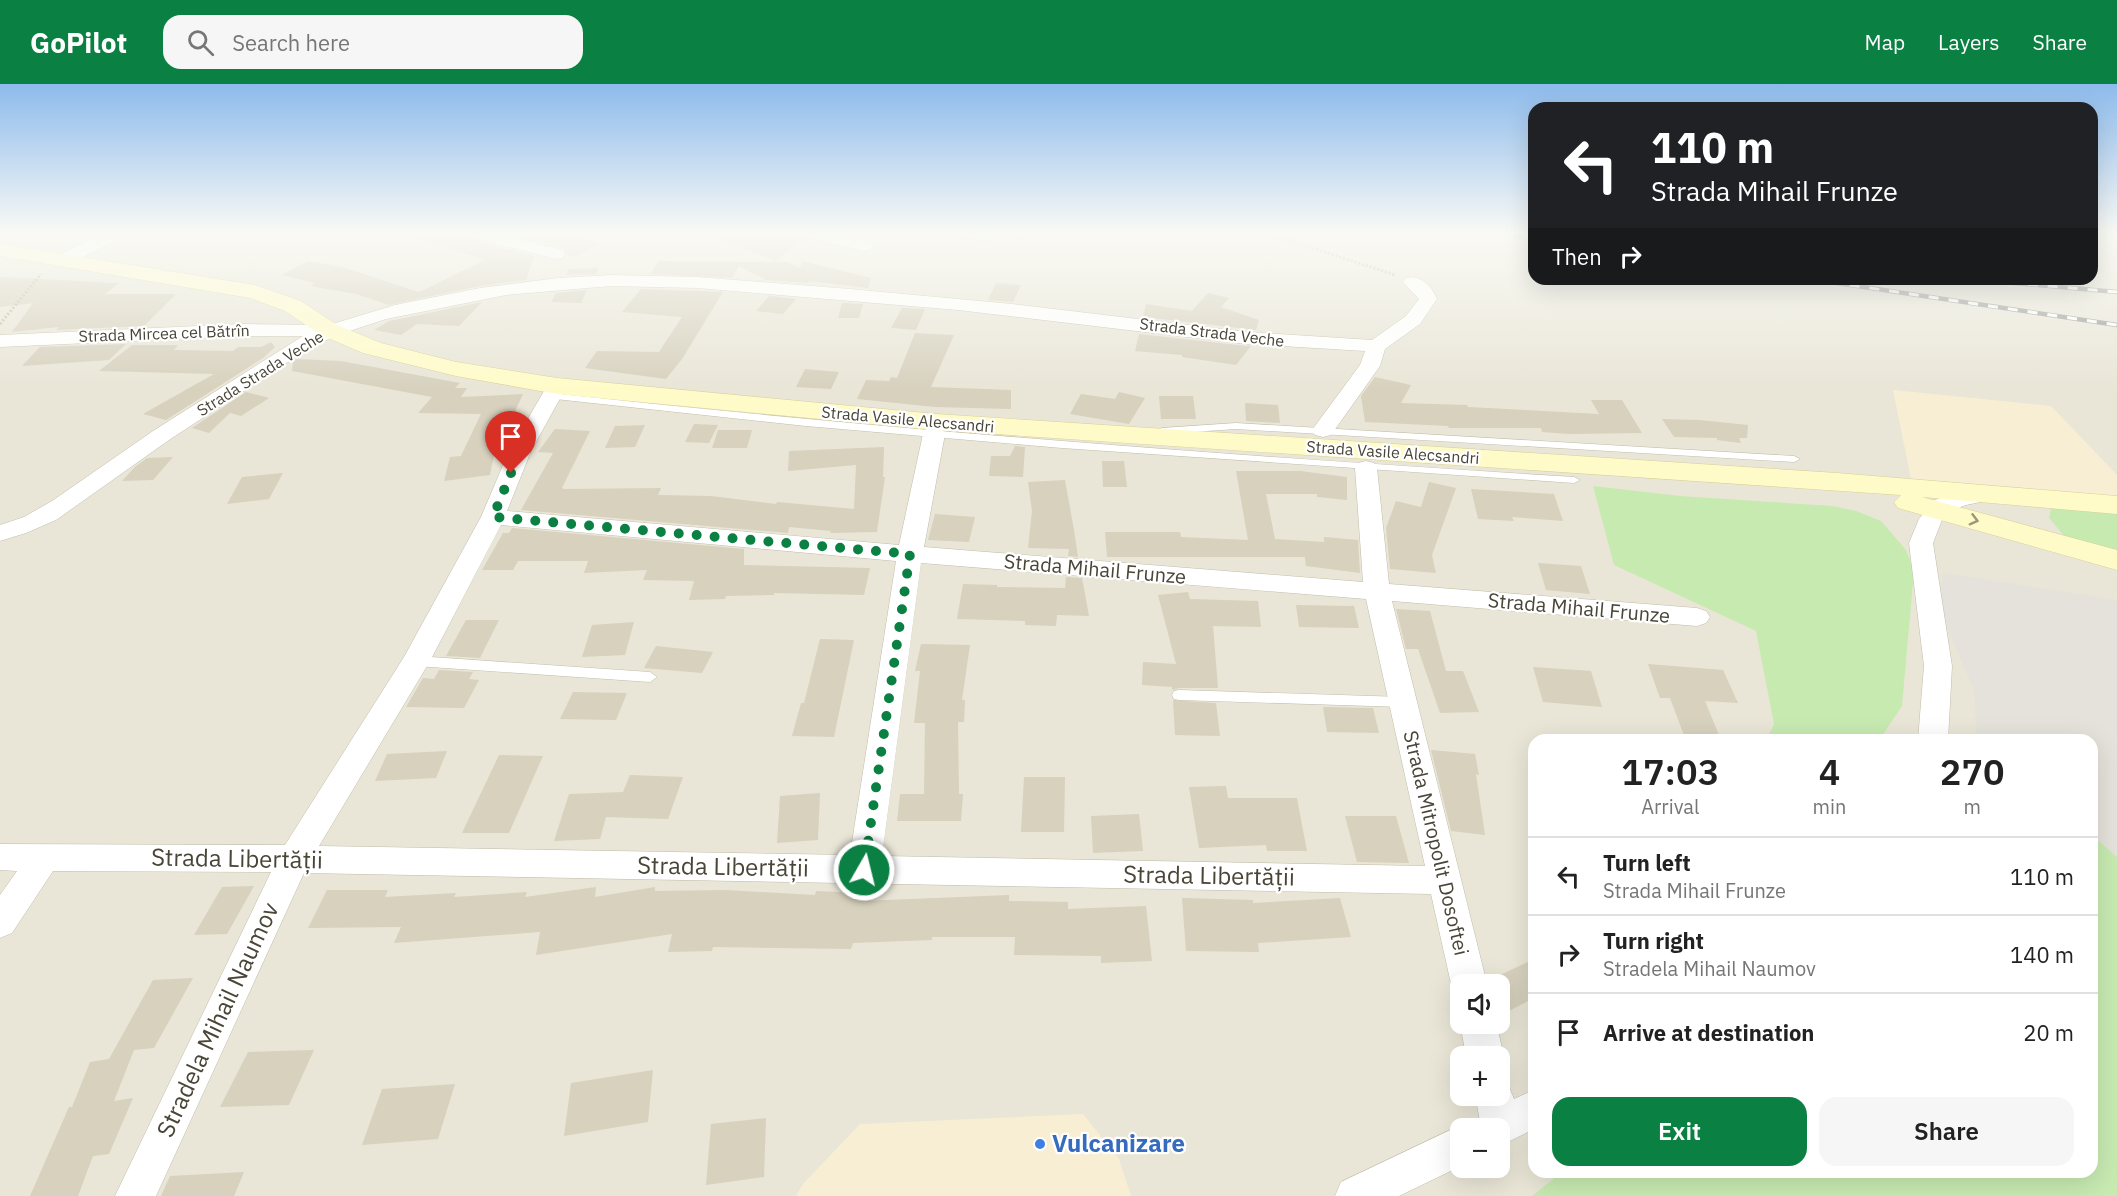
<!DOCTYPE html>
<html lang="en">
<head>
<meta charset="utf-8">
<style>
	:root { --surface:#fff; --page:#f6f6f6; --text:#222; --muted:#767676; --line:#e0e0e0; --accent:#0b8043 }
	body { margin:0; font-family:"IBM Plex Sans",sans-serif; background:var(--page); color:var(--text); height:100vh; display:flex; flex-direction:column; font-size:22px; white-space:nowrap }
	* { box-sizing:border-box; margin:0 }
	p { font-size:20px; color:var(--muted) }
	.icon { flex:none; width:33px; height:33px; fill:none; stroke:currentColor; stroke-width:2; stroke-linecap:round; stroke-linejoin:round }
	.map { position:relative; flex:1; overflow:hidden }
	.details { position:absolute; left:1528px; top:650px; width:570px; height:444px; display:flex; flex-direction:column; background:var(--surface); border-radius:18px; box-shadow:0 6px 24px #0002 }
	.details>* { flex:none }
	.hud { position:absolute; left:1528px; top:18px; width:570px; height:183px; border-radius:18px; box-shadow:0 6px 24px #0002; background:#202124; color:#fff; overflow:hidden }
	.controls { position:absolute; left:1450px; top:890px; display:grid; gap:12px }
	.controls a { display:grid; place-items:center; width:60px; height:60px; border-radius:12px; background:var(--surface); box-shadow:0 6px 24px #0002; font-size:30px }
	.pin { position:absolute; display:grid; place-items:center; width:51px; height:51px; color:#fff; margin:-62px -26px; border-radius:50% 50% 50% 0; rotate:-45deg; box-shadow:0 0 6px #0007 }
	.pin .icon { rotate:45deg }
	.me { position:absolute; width:66px; margin:-33px; rotate:8deg; stroke-linejoin:round; filter:drop-shadow(0 0 4px #0008) }
	.turn { display:flex; align-items:center; gap:21px; height:126px; padding:0 24px; font-size:27px }
	.turn .icon { width:78px; height:78px; stroke-width:2.5 }
	.turn b { display:block; font-size:42px; line-height:51px }
	.then { display:flex; align-items:center; height:57px; padding:0 24px; background:#0003; gap:12px; font-size:22px }
	.eta { display:flex; justify-content:space-evenly; align-items:center; height:102px; text-align:center }
	.eta b { font-size:36px; font-weight:600; line-height:42px }
	.action { display:flex; gap:12px; margin-top:auto; padding:12px 24px }
	.action a { flex:1; height:69px; border-radius:18px; background:var(--accent); color:#fff; font-size:24px; font-weight:600; line-height:69px; text-align:center }
	.action a+a { background:var(--page); color:var(--text) }
	ul { padding:0; list-style:none }
	li { display:flex; align-items:center; gap:18px; height:78px; padding:0 24px; border-top:2px solid var(--line) }
	li div { flex:1 }
	li b { display:block; font-size:22px }
	li em { font-style:normal }
	header { display:flex; align-items:center; gap:36px; box-sizing:border-box; height:84px; padding:0 30px; background:var(--accent); color:#fff }
	header strong { font-size:28px }
	nav { display:flex; gap:33px; margin-inline-start:auto; font-size:21px }
	.search { width:420px; height:54px; background:var(--page); display:flex; align-items:center; gap:15px; box-sizing:border-box; padding:0 21px; border-radius:18px; color:var(--muted); font-size:22px }
	.map>svg:first-child { display:block }
</style>
</head>
<body>
<header>
<strong>GoPilot</strong>
<div class="search"><svg class="icon" aria-label="search" viewBox="0 0 24 24"><circle cx="10" cy="10" r="6"/><path d="M15 15l6 6"/></svg>Search here</div>
<nav><a>Map</a><a>Layers</a><a>Share</a></nav>
</header>
<div class="map">
<svg width="2117" height="1112" viewBox="0 0 2117 1112">
	<rect width="100%" height="100%" fill="#f5f3e9"/>
	<path fill="#e9e6d7" fill-rule="evenodd" d="M0 149H1534V195H2092L2093 149H2117V1112H0ZM1534 656H2092V1088H1534ZM1461 900H1500V939H1461ZM1461 972H1500V1011H1461ZM1461 1044H1500V1083H1461Z"/>
	<g fill="#f7eed4">
		<path d="M1893 306 2051 322 2117 391V417L1911 395Z"/>
		<path d="M1083 1030 1119 1075 1131 1112H796L803 1100 860 1040Z"/>
	</g>
	<path fill="#e4e2da" d="M1943 489 2117 516V773L2093 752 2092 656 1977 655 1974 606 1937 521Z"/>
	<g fill="#c7eab1">
		<path d="M1593 402 1680 412 1832 422 1856 427 1881 437 1906 466 1914 487 1902 622 1880 655H1767L1774 640 1756 547 1614 481Z"/>
		<path d="M2063 422 2117 430V472L2067 455 2049 434 2051 425Z"/>
		<path d="M2093 752 2117 773V1112H1532L1562 1088H2092Z"/>
	</g>
	<g fill="#d7d1be">
		<path d="M415 149H466L470 155 534 172 526 196 480 202 389 221 356 210 310 202 315 199 282 191 308 177 342 183 419 208 485 176 414 153Z"/>
		<path d="M506 149H557L600 159 576 173 567 171 563 164Z"/>
		<path d="M707 149H801L804 154 775 177Z"/>
		<path d="M658 177 788 178 800 184 802 177 871 194 868 204 810 197 808 199 767 196 739 182 732 194 651 190Z"/>
		<path d="M599 184 596 190 566 191 569 185Z"/>
		<path d="M0 193 119 199 105 210H176L144 242 56 246 59 243 12 248 33 219 0 223Z"/>
		<path d="M996 199 1021 201 1013 218 988 216Z"/>
		<path d="M641 205 723 208 682 275 666 295 585 284 597 267 659 268 682 233 622 228Z"/>
		<path d="M587 206 581 219 551 218 556 209Z"/>
		<path d="M1208 209 1229 214 1221 223 1259 236 1256 246 1143 233 1146 220 1192 227Z"/>
		<path d="M769 212 796 215 783 230 756 227Z"/>
		<path d="M482 218 459 242 417 240 401 251 374 246 389 237Z"/>
		<path d="M842 219 863 220 859 234H838Z"/>
		<path d="M902 224 925 225 916 246 891 244Z"/>
		<path d="M915 249 954 251 931 303 1011 306V325L935 323 857 315 866 296 889 297 891 293 897 294Z"/>
		<path d="M1139 250 1247 262H1251L1236 281 1182 273V271L1135 267Z"/>
		<path d="M271 258 275 263 263 274 166 336 143 330 214 290 99 287 132 261H178L174 266 233 267 238 263H261Z"/>
		<path d="M126 260 109 276 22 282 40 263Z"/>
		<path d="M297 275 341 277 460 299 455 304H467L461 313 523 310 509 340 500 341 490 391 444 397 450 373 461 372 481 330 418 329 432 313 292 287 293 277Z"/>
		<path d="M805 285 839 288 831 305 796 303Z"/>
		<path d="M1375 293 1411 301 1401 319 1467 321 1468 323 1599 330 1591 316H1622L1642 349 1569 350 1542 348 1541 344H1449L1448 342 1365 338 1361 312Z"/>
		<path d="M246 308 269 314 241 332 230 329 209 349 192 344Z"/>
		<path d="M1119 308 1145 314 1129 340 1070 330 1081 310 1115 315Z"/>
		<path d="M1159 312H1193L1196 335H1161Z"/>
		<path d="M1245 319 1278 321 1280 339 1246 337Z"/>
		<path d="M1662 335 1699 336 1748 341 1747 354H1739L1741 359 1717 356V354L1674 353Z"/>
		<path d="M694 340 718 341 709 359 685 358Z"/>
		<path d="M645 341 635 363 605 364 615 342Z"/>
		<path d="M555 345 590 347 562 404 564 405 661 404 658 411 711 412 776 420 777 418 854 425 856 381 788 387 789 367 884 363 883 393H885L877 448 830 449 831 447 789 443 788 449 521 426 553 369 538 368Z"/>
		<path d="M718 346H752L747 364H712Z"/>
		<path d="M1015 362 1025 363 1023 393 989 392 991 372H1010Z"/>
		<path d="M173 373 153 396 122 397 135 383 147 374Z"/>
		<path d="M1102 377H1124L1127 403H1103Z"/>
		<path d="M1236 387H1300L1347 393V416L1317 413V410H1266L1275 455 1324 458V453L1358 456 1360 489 1306 482 1305 473H1107L1105 448H1180L1181 453 1248 456Z"/>
		<path d="M283 389 269 415 227 420 242 393Z"/>
		<path d="M1065 396 1074 446 1078 473 1068 472 1069 465 1028 464 1032 427 1028 398Z"/>
		<path d="M1429 398 1456 404 1432 471 1436 489 1390 485 1386 444 1396 417 1421 423Z"/>
		<path d="M1471 405 1554 410 1563 437 1512 433 1514 437 1478 435Z"/>
		<path d="M935 430 975 433 969 458 928 456Z"/>
		<path d="M512 444 744 465V481L870 484 864 511 774 509V511L726 512 725 515 689 516 694 497 643 496 647 486 584 489 588 477H518L513 486H482L503 449H509Z"/>
		<path d="M1538 479 1581 482 1590 510 1546 506Z"/>
		<path d="M1066 493 1082 494 1089 532 1057 531 1056 542 1025 541V537L957 535 963 500 997 501V503L1065 504Z"/>
		<path d="M1188 508 1190 515 1258 517 1261 543 1213 542 1218 604H1179L1172 606V603L1142 601 1143 578 1176 580 1158 511Z"/>
		<path d="M1296 521 1354 522 1359 544 1299 543Z"/>
		<path d="M1396 525 1430 527 1446 587H1463L1479 628 1440 629 1418 565H1406Z"/>
		<path d="M466 536H499L480 574 446 572Z"/>
		<path d="M634 538 625 571 582 573 592 541Z"/>
		<path d="M820 555 854 556 834 653 792 652 801 619H804Z"/>
		<path d="M921 560 970 561 962 616H965L964 638H958L959 710H963L961 737H897L900 710H924L925 639H914L920 587H915Z"/>
		<path d="M656 562 713 568 702 589 644 584Z"/>
		<path d="M1648 580 1723 586 1738 619 1705 617 1721 656 1685 654 1670 614H1660Z"/>
		<path d="M1533 583 1591 587 1602 623 1543 618Z"/>
		<path d="M439 586 473 588 469 595 479 596 464 624 406 623 423 594 434 595Z"/>
		<path d="M573 608 627 609 616 636 560 635Z"/>
		<path d="M1173 616 1216 619 1220 652 1175 651Z"/>
		<path d="M1323 623 1373 624 1379 649 1327 648Z"/>
		<path d="M1431 666 1475 670 1479 691 1476 690 1485 751 1451 747Z"/>
		<path d="M447 667 436 694 375 697 387 670Z"/>
		<path d="M499 671 543 672 509 749H462Z"/>
		<path d="M630 691 683 693 668 735 606 733 600 755 554 757 569 710 623 708Z"/>
		<path d="M1024 693H1065L1064 748H1021Z"/>
		<path d="M1226 702 1228 714H1297L1307 767H1267L1266 761 1199 764 1189 703Z"/>
		<path d="M820 709 818 756 777 759 780 712Z"/>
		<path d="M1139 730 1143 767 1093 769 1091 732Z"/>
		<path d="M1345 732H1396L1409 779 1357 778Z"/>
		<path d="M254 802 227 850 194 851 222 803Z"/>
		<path d="M596 803 595 813 655 803V807L726 806 815 811 816 807 863 809 861 817 1009 811V817L1068 818V825L1146 822 1152 877 1101 879V872L1014 871 1015 853H932V856L853 859 851 865 713 863 712 867 668 868 672 850 536 871 540 848 394 859 401 843 308 844 327 806H388L385 813 456 809 454 813 527 808 525 813Z"/>
		<path d="M1182 814 1253 816V819L1340 814 1351 853 1258 859 1259 868 1186 867Z"/>
		<path d="M1534 875V914L1507 928 1500 918V891Z"/>
		<path d="M193 894 154 964 134 966 114 1017 133 1014 109 1070 93 1072 78 1112H30L69 1023H72L90 978 109 975 153 896Z"/>
		<path d="M314 966 289 1021 220 1023 248 968Z"/>
		<path d="M653 986 648 1038 564 1052 571 999Z"/>
		<path d="M455 1000 438 1055 362 1061 382 1005Z"/>
		<path d="M766 1034 764 1093 706 1101 711 1040Z"/>
		<path d="M244 1088 234 1112H161L170 1092Z"/>
	</g>
	<g fill="none" stroke-linecap="round" stroke-linejoin="round">
		<g stroke="#c1bdab" stroke-width="1">
			<g id="lane">
				<path d="M550 309C891 346 1232 372 1574 393L1580 396 1574 399 1062 364 806 342 546 314V310Z"/>
				<path d="M1236 339 1794 372 1800 375 1794 378 1236 345 1162 350 1157 347 1162 344Z"/>
				<path d="M416 572 650 588 657 593 650 598 416 582 409 577Z"/>
				<path d="M1179 606 1403 613 1408 614 1410 618 1408 622 1403 623 1179 616 1174 615 1172 611 1174 607Z"/>
			</g>
		</g>
		<g stroke="#c1bdab" stroke-width="1">
			<g id="street">
				<path d="M104 149H126L123 153 69 180H57L54 176 57 172Z"/>
				<path d="M468 149H497L562 166 565 170 562 174 556 175 471 153Z"/>
				<path d="M803 149H833L870 158 873 162 870 166 864 167 806 153Z"/>
				<path d="M961 149H991L993 152 990 156 984 157 964 153Z"/>
				<path d="M611 191 697 193 850 205 1012 220 1247 248 1372 256 1406 232 1419 215 1403 198 1406 194C1420 190 1432 202 1437 215L1420 240 1385 265 1380 282 1331 351 1323 353 1315 351 1312 346 1360 281 1365 267 1247 260 958 226 697 204 611 202 506 211 386 235 340 250 311 263 169 356 56 436 26 449 0 457V441L24 433 52 417 153 347 303 252H242L0 263V251L242 240 329 241 395 221 480 204 558 194Z"/>
				<path d="M557 296 564 298 567 302 531 367 507 427 899 461 923 350 926 345 934 343 942 345 945 350 924 463 1363 498 1355 384 1358 379 1366 377 1374 379 1377 384 1389 500 1697 524 1706 527 1710 533 1706 539 1697 542 1392 517 1487 900H1461V913L1456 911 1451 900 1431 810 304 789 156 1112H115L271 788 53 787 12 849 0 854V811L17 787 0 786V760L285 761 404 573 481 433 509 367 547 302 550 298ZM501 441 896 477 850 771 319 762 430 577ZM921 479 1366 515 1425 782 882 772Z"/>
				<path d="M1987 403 1995 405 1999 410 1995 415 1966 421 1952 426 1942 436 1933 459 1952 582 1948 656H1918L1924 582 1909 459 1919 435 1935 416 1954 409Z"/>
				<path d="M1461 936V939H1496L1504 972 1500 980V972H1466L1460 939Z"/>
				<path d="M1500 995 1507 998 1514 1015 1534 1006V1045L1500 1062V1044H1478L1480 1037 1475 1011H1500Z"/>
				<path d="M1461 1041 1467 1044H1461V1082L1399 1112H1335L1341 1098Z"/>
			</g>
		</g>
		<g stroke="#d6d098" stroke-width="1">
			<path id="secondary" d="M0 160 255 201 301 217 337 241 381 259 456 278 557 294 936 330 1837 389 2117 412V430L1922 413 2117 466V486L1898 424 1894 418 1901 411 936 346 557 310 456 292 363 269 321 251 285 227 250 214 0 172Z"/>
		</g>
		<g stroke="#c3bc9c" stroke-width="3" stroke-dasharray="2 2" stroke-linecap="butt">
			<path d="M1267 149 1395 191"/>
			<path d="M0 240 41 190"/>
		</g>
		<use href="#lane" fill="#fff" fill-rule="evenodd"/>
		<use href="#street" fill="#fff" fill-rule="evenodd"/>
		<use href="#secondary" fill="#fffbc9" fill-rule="evenodd"/>
		<g stroke="#989898" stroke-width="4.5">
			<g id="rail">
				<path d="M1503 149 1534 154"/>
				<path d="M1810 195 2117 241"/>
				<path d="M1968 195 2117 208"/>
			</g>
		</g>
		<use href="#rail" stroke="#fff" stroke-width="3" stroke-dasharray="10" stroke-linecap="butt"/>
	</g>
	<defs><path id="oneway-chevron" d="M-2-3.5L2.5 0L-2 3.5" fill="none" stroke-width="1.6" stroke-linecap="round" stroke-linejoin="round" transform="scale(1.5)"/></defs>
	<use stroke="#9b9779" href="#oneway-chevron" transform="translate(1974 436) rotate(15)"/>
	<linearGradient id="sky" x2="0" y2="1"><stop stop-color="#8dbbec"/><stop offset="0.49" stop-color="#fafaf5"/><stop offset="1" stop-color="#fafaf5" stop-opacity="0"/></linearGradient>
	<rect width="2117" height="305" fill="url(#sky)"/>
	<g fill="none" stroke-linecap="round" stroke-linejoin="round">
		<path stroke="#0b8043" stroke-width="10" stroke-dasharray="0 18" d="M511 389 493 433 910 470 864 786"/>
	</g>
	<circle fill="#3f7fe0" stroke="#fff" stroke-width="2" cx="1040" cy="1060" r="6"/>
	<g text-anchor="middle" stroke-width="4.5" stroke-linejoin="round" paint-order="stroke">
		<g font-size="16" fill="#494537" stroke="#fff">
			<text transform="translate(1212 248) rotate(7)" y="6">Strada Strada Veche</text>
			<text transform="translate(164 249) rotate(-2)" y="6">Strada Mircea cel Bătrîn</text>
			<text transform="translate(260 289) rotate(-32)" y="6">Strada Strada Veche</text>
			<text transform="translate(908 335) rotate(5)" y="6">Strada Vasile Alecsandri</text>
			<text transform="translate(1393 368) rotate(4)" y="6">Strada Vasile Alecsandri</text>
		</g>
		<g font-size="20" fill="#494537" stroke="#fff">
			<text transform="translate(1095 485) rotate(5)" y="7">Strada Mihail Frunze</text>
			<text transform="translate(1579 524) rotate(5)" y="7">Strada Mihail Frunze</text>
			<text transform="translate(1436 759) rotate(77)" y="7">Strada Mitropolit Dosoftei</text>
		</g>
		<g font-size="24" fill="#494537" stroke="#fff">
			<text transform="translate(237 775) rotate(1)" y="8">Strada Libertății</text>
			<text transform="translate(723 783) rotate(1)" y="8">Strada Libertății</text>
			<text transform="translate(1209 792) rotate(1)" y="8">Strada Libertății</text>
			<text transform="translate(218 936) rotate(-65)" y="8">Stradela Mihail Naumov</text>
		</g>
		<g font-size="24" font-weight="bold" fill="#366cbe" stroke="#fff" text-anchor="start">
			<text x="1052" y="1068">Vulcanizare</text>
		</g>
	</g>
</svg>
<div class="controls">
<a><svg class="icon" aria-label="sound" viewBox="0 0 24 24"><path d="M4 9h4l5-4v14l-5-4H4zM17 9q2 3 0 6"/></svg></a>
<a>+</a>
<a>−</a>
</div>
<div class="pin" style="left:511px;top:389px;background:#d93025"><svg class="icon" aria-label="arrive" viewBox="0 0 24 24"><path d="M6 21V4h12l-3 4 3 4H6"/></svg></div>
<svg class="me" style="left:864px;top:786px" viewBox="-20 -20 40 40"><circle r="17" fill="#0b8043" stroke="#fff" stroke-width="3"/><path d="M0-11L8 9 0 5-8 9z" fill="#fff"/></svg>
<div class="hud">
<div class="turn"><svg class="icon" aria-label="left" viewBox="0 0 24 24"><path d="M17 20v-9H6M10 6l-5 5 5 5"/></svg><div><b>110 m</b>Strada Mihail Frunze</div></div>
<div class="then">Then<svg class="icon" aria-label="right" viewBox="0 0 24 24"><path d="M7 20v-9h11M14 6l5 5-5 5"/></svg></div>
</div>
<section class="details">
<div class="eta">
<div><b>17:03</b><p>Arrival</p></div>
<div><b>4</b><p>min</p></div>
<div><b>270</b><p>m</p></div>
</div>
<ul>
<li><svg class="icon" aria-label="left" viewBox="0 0 24 24"><path d="M17 20v-9H6M10 6l-5 5 5 5"/></svg><div><b>Turn left</b><p>Strada Mihail Frunze</p></div><em>110 m</em></li>
<li><svg class="icon" aria-label="right" viewBox="0 0 24 24"><path d="M7 20v-9h11M14 6l5 5-5 5"/></svg><div><b>Turn right</b><p>Stradela Mihail Naumov</p></div><em>140 m</em></li>
<li><svg class="icon" aria-label="arrive" viewBox="0 0 24 24"><path d="M6 21V4h12l-3 4 3 4H6"/></svg><div><b>Arrive at destination</b></div><em>20 m</em></li>
</ul>
<div class="action"><a>Exit</a><a>Share</a></div>
</section>
</div>
</body>
</html>
